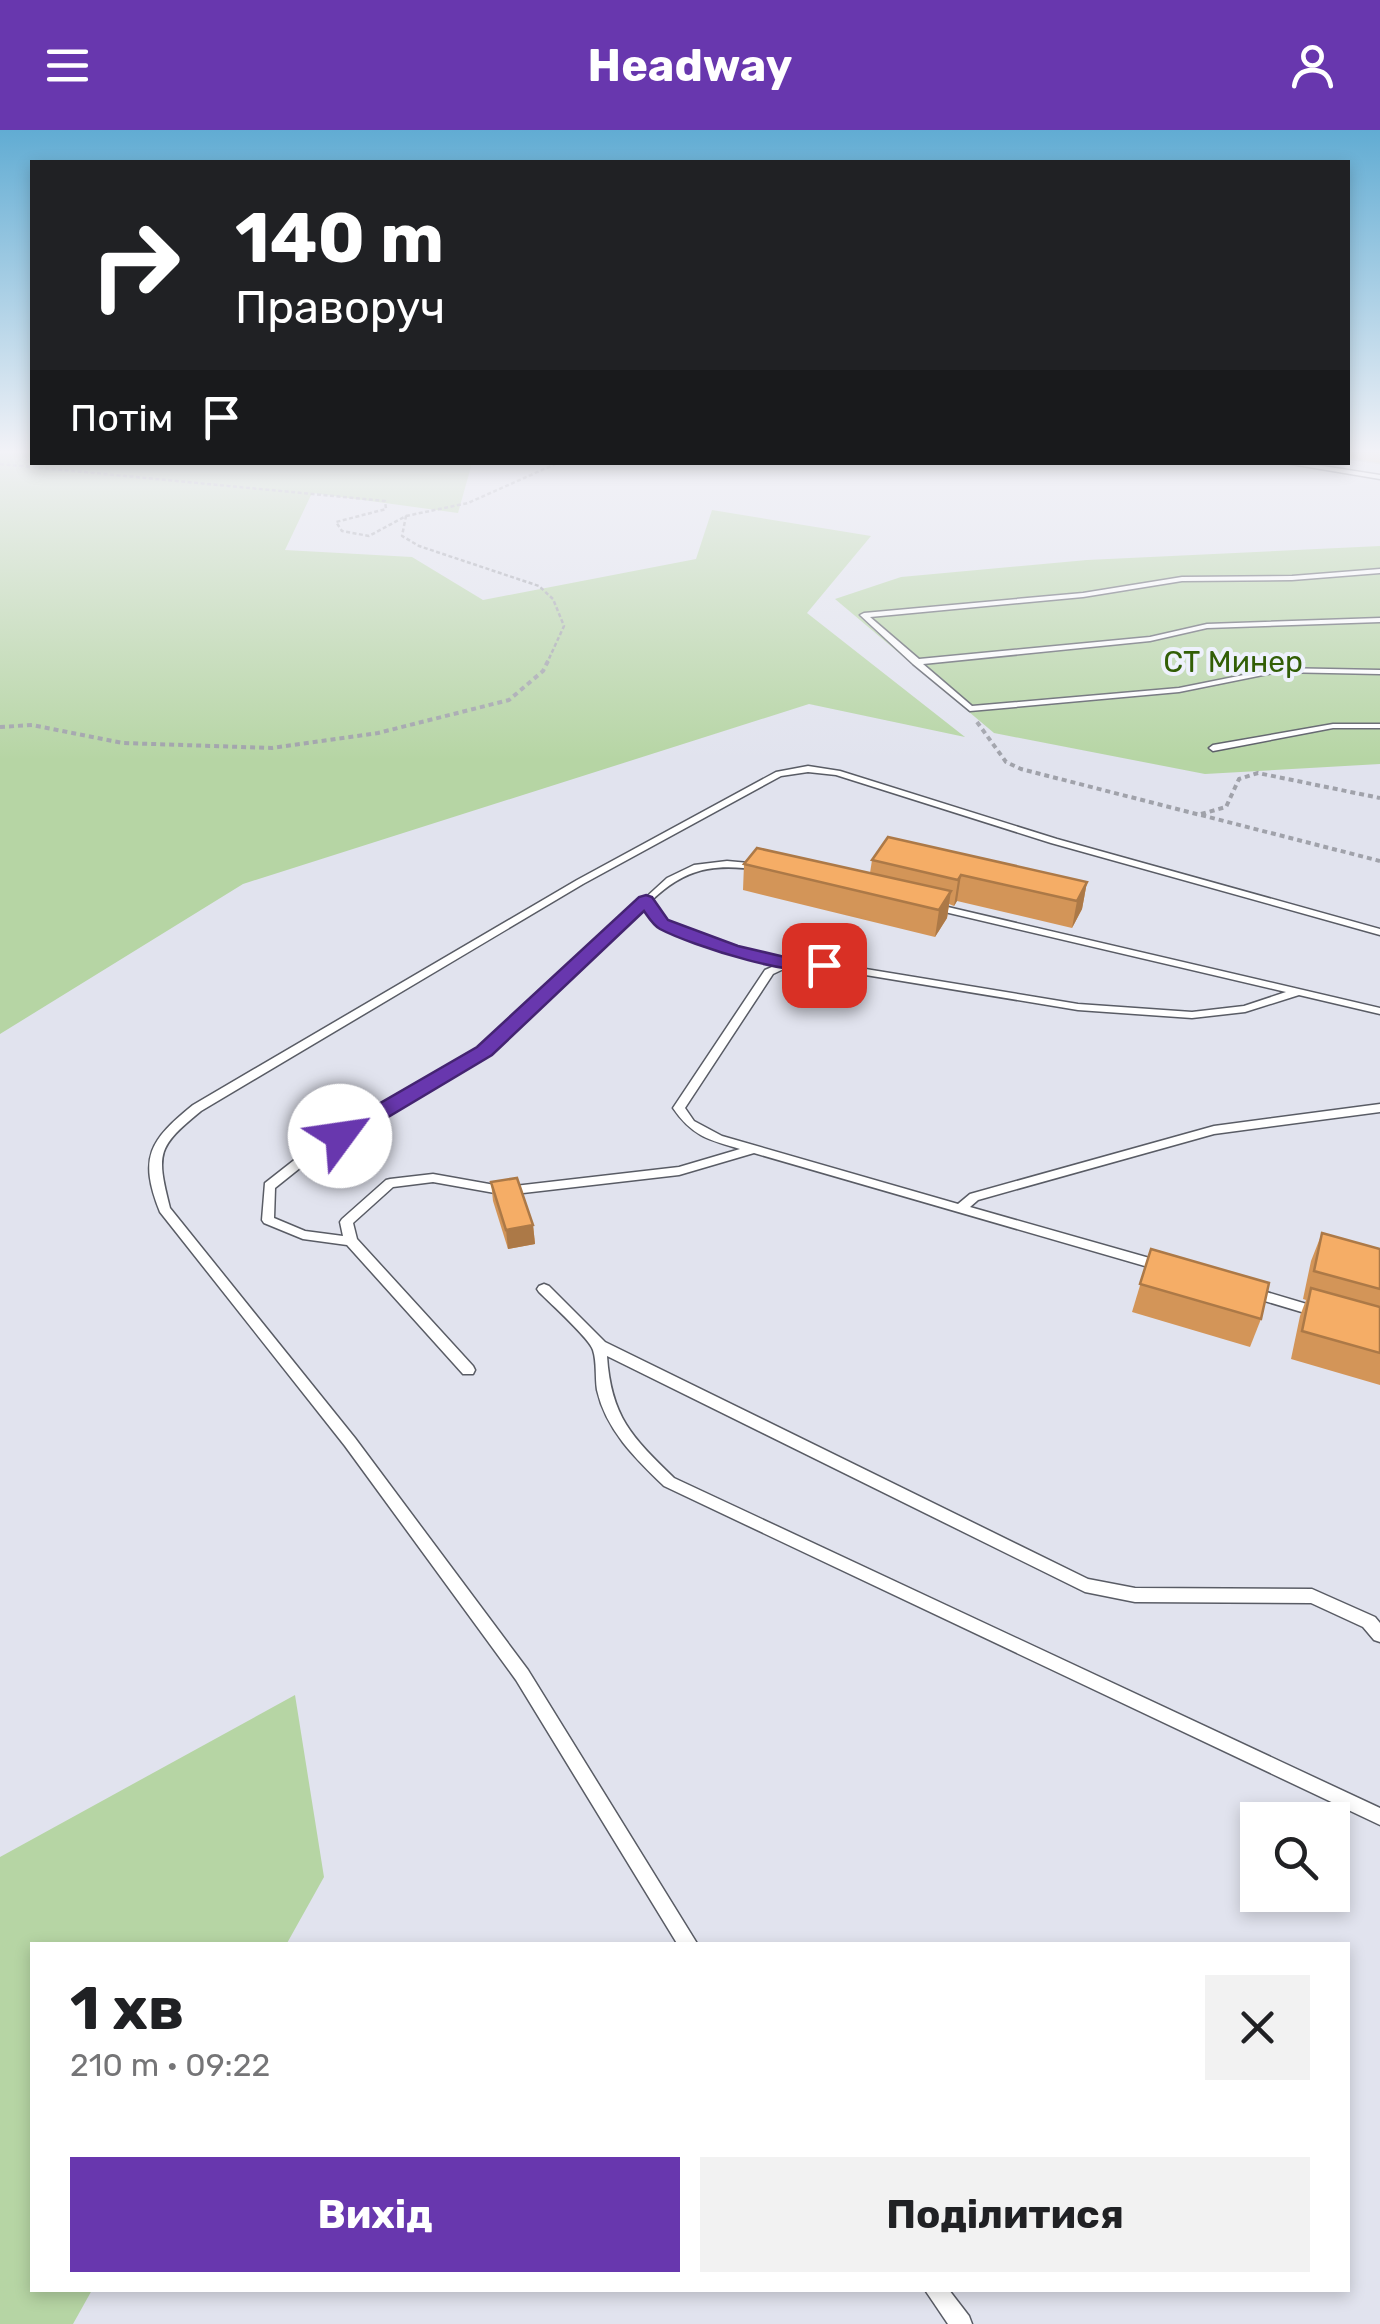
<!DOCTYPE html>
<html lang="uk">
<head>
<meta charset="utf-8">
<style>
	:root { --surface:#fff; --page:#f2f2f2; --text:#202124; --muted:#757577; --accent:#6837ae }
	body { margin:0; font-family:Rubik,sans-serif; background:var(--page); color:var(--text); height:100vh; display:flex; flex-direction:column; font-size:38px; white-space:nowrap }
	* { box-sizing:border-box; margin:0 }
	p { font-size:32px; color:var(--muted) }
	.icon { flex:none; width:55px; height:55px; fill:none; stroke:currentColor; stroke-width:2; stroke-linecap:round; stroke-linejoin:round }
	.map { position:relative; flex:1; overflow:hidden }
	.details { position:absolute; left:30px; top:1812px; width:1320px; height:350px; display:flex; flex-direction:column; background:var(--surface); border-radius:0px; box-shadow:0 5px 15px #0003 }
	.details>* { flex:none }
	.hud { position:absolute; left:30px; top:30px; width:1320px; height:305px; border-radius:0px; box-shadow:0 5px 15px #0003; background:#202124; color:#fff; overflow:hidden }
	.tools { position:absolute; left:1240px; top:1672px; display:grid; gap:20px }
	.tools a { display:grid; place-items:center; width:110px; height:110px; border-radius:0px; background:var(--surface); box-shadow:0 5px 15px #0003; font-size:50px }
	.pin { position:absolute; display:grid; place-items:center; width:85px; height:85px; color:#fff; margin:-42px; border-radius:20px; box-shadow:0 5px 15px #0006 }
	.me { position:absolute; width:110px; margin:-55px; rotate:59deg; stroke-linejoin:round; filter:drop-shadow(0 0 8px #0008) }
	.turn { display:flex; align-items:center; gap:35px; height:210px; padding:0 40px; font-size:45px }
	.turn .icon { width:130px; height:130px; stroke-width:2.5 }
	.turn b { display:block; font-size:70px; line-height:85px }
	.then { display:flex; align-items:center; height:95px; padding:0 40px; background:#0003; gap:20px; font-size:38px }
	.round { display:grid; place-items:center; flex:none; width:105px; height:105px; border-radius:0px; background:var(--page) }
	.overview { display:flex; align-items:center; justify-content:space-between; height:170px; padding:0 40px }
	h1 { font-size:60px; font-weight:700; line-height:75px }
	.cta { display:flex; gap:20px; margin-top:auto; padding:20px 40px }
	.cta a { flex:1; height:115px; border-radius:0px; background:var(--accent); color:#fff; font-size:40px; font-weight:700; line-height:115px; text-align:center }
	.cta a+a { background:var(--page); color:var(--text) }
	header { display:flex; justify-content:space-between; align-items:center; height:130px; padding:0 40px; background:var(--accent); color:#fff; font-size:45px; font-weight:700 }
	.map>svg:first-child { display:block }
</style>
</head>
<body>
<header><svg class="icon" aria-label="menu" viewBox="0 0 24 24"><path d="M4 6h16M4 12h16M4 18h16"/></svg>Headway<svg class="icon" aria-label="person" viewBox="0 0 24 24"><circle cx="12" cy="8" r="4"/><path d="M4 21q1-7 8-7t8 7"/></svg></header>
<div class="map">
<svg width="1380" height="2194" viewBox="0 0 1380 2194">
	<rect width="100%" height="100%" fill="#e1e3ee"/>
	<g fill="#b6d5a4">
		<path d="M0 323H32V332L472 333 458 383 312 363 285 420 412 427 483 470 696 429 712 380 871 406 807 483 965 607 809 574 243 754 0 904Z"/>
		<path d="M1380 416V634L1205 644 994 603 835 469 901 447 1087 430Z"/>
		<path d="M295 1565 324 1747 286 1815H32V2160H92L73 2194H0V1727Z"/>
	</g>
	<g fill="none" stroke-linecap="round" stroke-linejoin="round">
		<g stroke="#595c65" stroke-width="3">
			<g id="lane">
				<path d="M1279 332H1297L1380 345V349Z"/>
				<path d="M1380 439V443L1292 450 1182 451 1083 467 870 487 919 529 1150 507 1207 494 1380 488V492L1207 498 1150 511 923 534 972 576 1179 558 1278 538 1380 540V544L1278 542 1179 562 970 581 913 534 860 485 864 483 1083 463 1182 447 1292 446Z"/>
				<path d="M1333 594H1380V598H1333L1213 621 1209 618 1213 615Z"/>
				<path d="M808 636 840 641 1057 709 1380 799V805L1051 713 836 645 808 642 781 646 583 754 201 981C157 1017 156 1023 170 1078L355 1308 528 1540 698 1815H678L516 1550 345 1316 160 1082C138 1027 150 1010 193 975L577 750 776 642Z"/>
				<path d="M727 731 760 734 765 737 760 740C714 733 685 738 651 771L666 791 735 818 789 830 823 832 1078 874 1192 882 1244 876 1286 862 932 779V775L935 774 1380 878V884L1299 865 1245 882 1192 888 1078 880 823 838 790 836 773 844 685 978 694 991 722 1006 958 1074 970 1064 1214 996 1380 974V982L1214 1004 978 1070 970 1077 1167 1133 1168 1136 1162 1141 754 1023 679 1045 506 1065 433 1052 393 1057 353 1093 357 1109 473 1236 475 1240 473 1244H463L347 1115 303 1109 264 1093 262 1090 265 1053 307 1020 480 919 667 748 694 735ZM645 777 658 795 728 822 779 834 765 840 673 978C692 1006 709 1010 740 1019L679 1037 506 1057 433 1044 390 1049 386 1050 342 1089 340 1092 343 1106 305 1101 274 1088 275 1058 315 1026 488 923Z"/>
				<path d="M544 1154 549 1156 605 1212 1088 1449 1135 1458 1312 1459 1375 1487 1380 1493V1512L1374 1510 1363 1497 1311 1473 1135 1472 1085 1462 607 1226C611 1287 632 1307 674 1348L1380 1678V1695L664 1356C635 1328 606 1300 597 1260 595 1247 597 1232 593 1220 590 1209 550 1173 539 1162L537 1159 539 1156Z"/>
				<path d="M1253 1158 1320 1178 1322 1181 1320 1184 1315 1186 1248 1166 1246 1163 1248 1160Z"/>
				<path d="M925 2160H949L969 2186 972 2194H948Z"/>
			</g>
		</g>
		<g stroke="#c5c5c6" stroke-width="3">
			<path id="primary" d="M1348 323H1380V333L1348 328Z"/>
		</g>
		<g stroke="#a0a2aa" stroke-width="2.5" stroke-dasharray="4 2.5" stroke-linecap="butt">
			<path d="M0 334 385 371 386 379 336 392 342 401 369 406 406 386 402 406 419 416 539 456 553 469 564 496 547 533"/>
			<path d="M406 386 468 373 560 332"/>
		</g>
		<g stroke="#a0a2aa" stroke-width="4" stroke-dasharray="5 4" stroke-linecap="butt">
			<path d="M977 592 1006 632 1021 639 1380 731"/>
			<path d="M0 597 32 595 123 613 272 618 378 603 509 570 543 541 548 531"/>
			<path d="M1201 684 1226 677 1239 649 1258 643 1380 668"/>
		</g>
		<use href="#lane" fill="#fff" fill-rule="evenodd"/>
		<use href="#primary" fill="#d7bc88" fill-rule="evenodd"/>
	</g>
	<g fill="#d39558">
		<path d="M872 730 1087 752 1082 779 1072 798 957 771 954 776 949 774 947 788 935 807 743 760 744 734 870 743Z"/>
		<path d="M491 1052 533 1095 535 1114 508 1119 493 1071Z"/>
		<path d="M1322 1103 1380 1119V1255L1291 1229 1300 1186 1306 1170 1303 1169 1311 1131Z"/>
		<path d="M1151 1119 1261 1189 1250 1217 1132 1182Z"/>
	</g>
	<g fill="#ac7947">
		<path d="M961 745 957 771 954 776 958 750Z"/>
		<path d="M1087 752 1082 779 1072 798 1077 771Z"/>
		<path d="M951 761 947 788 935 807 939 780Z"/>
		<path d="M533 1095 535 1114 508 1119 506 1100Z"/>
	</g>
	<g fill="#f5ad66" stroke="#ac7947" stroke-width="2.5">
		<path d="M888 707 1087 752 1077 771 961 745 958 750 872 730Z"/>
		<path d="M757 718 951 761 939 780 744 734Z"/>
		<path d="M517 1048 533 1095 506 1100 491 1052Z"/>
		<path d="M1322 1103 1380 1119V1159L1314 1141Z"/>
		<path d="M1151 1119 1269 1153 1261 1189 1140 1154Z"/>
		<path d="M1311 1158 1380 1177V1223L1302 1201Z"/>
	</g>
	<linearGradient id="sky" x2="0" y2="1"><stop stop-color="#61acd3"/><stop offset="0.51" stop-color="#f2f2f7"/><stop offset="1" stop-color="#f2f2f7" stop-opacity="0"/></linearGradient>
	<rect width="1380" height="630" fill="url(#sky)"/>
	<path fill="#6837ae" stroke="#442471" stroke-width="2.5" d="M646 765 652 767 668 790 738 816 789 828 824 830 833 835C809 855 688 814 660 799 653 795 649 788 644 781L492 925 348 1011H332L329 1006 332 1001 477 917 639 767Z"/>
	<g text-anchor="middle" stroke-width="8" stroke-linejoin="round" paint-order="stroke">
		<g font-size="30" fill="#325e06" stroke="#eef1fc">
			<text x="1233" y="542">СТ Минер</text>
		</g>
	</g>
</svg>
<div class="tools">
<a><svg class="icon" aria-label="search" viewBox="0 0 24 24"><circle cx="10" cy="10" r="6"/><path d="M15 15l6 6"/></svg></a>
</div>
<div class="pin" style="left:824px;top:835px;background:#d93025"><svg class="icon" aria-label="arrive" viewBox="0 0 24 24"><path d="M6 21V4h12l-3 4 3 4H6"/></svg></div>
<svg class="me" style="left:340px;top:1006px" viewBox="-20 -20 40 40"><circle r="19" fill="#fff"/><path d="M0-13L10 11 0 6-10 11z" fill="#6837ae"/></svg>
<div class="hud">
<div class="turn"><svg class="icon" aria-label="right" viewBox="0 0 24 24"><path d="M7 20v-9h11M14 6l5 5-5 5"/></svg><div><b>140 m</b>Праворуч</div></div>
<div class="then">Потім<svg class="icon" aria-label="arrive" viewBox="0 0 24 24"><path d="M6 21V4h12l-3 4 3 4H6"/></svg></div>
</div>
<section class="details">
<div class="overview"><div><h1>1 хв</h1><p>210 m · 09:22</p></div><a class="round"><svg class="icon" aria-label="close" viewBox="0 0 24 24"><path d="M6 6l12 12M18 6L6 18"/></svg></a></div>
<div class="cta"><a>Вихід</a><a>Поділитися</a></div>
</section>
</div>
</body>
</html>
